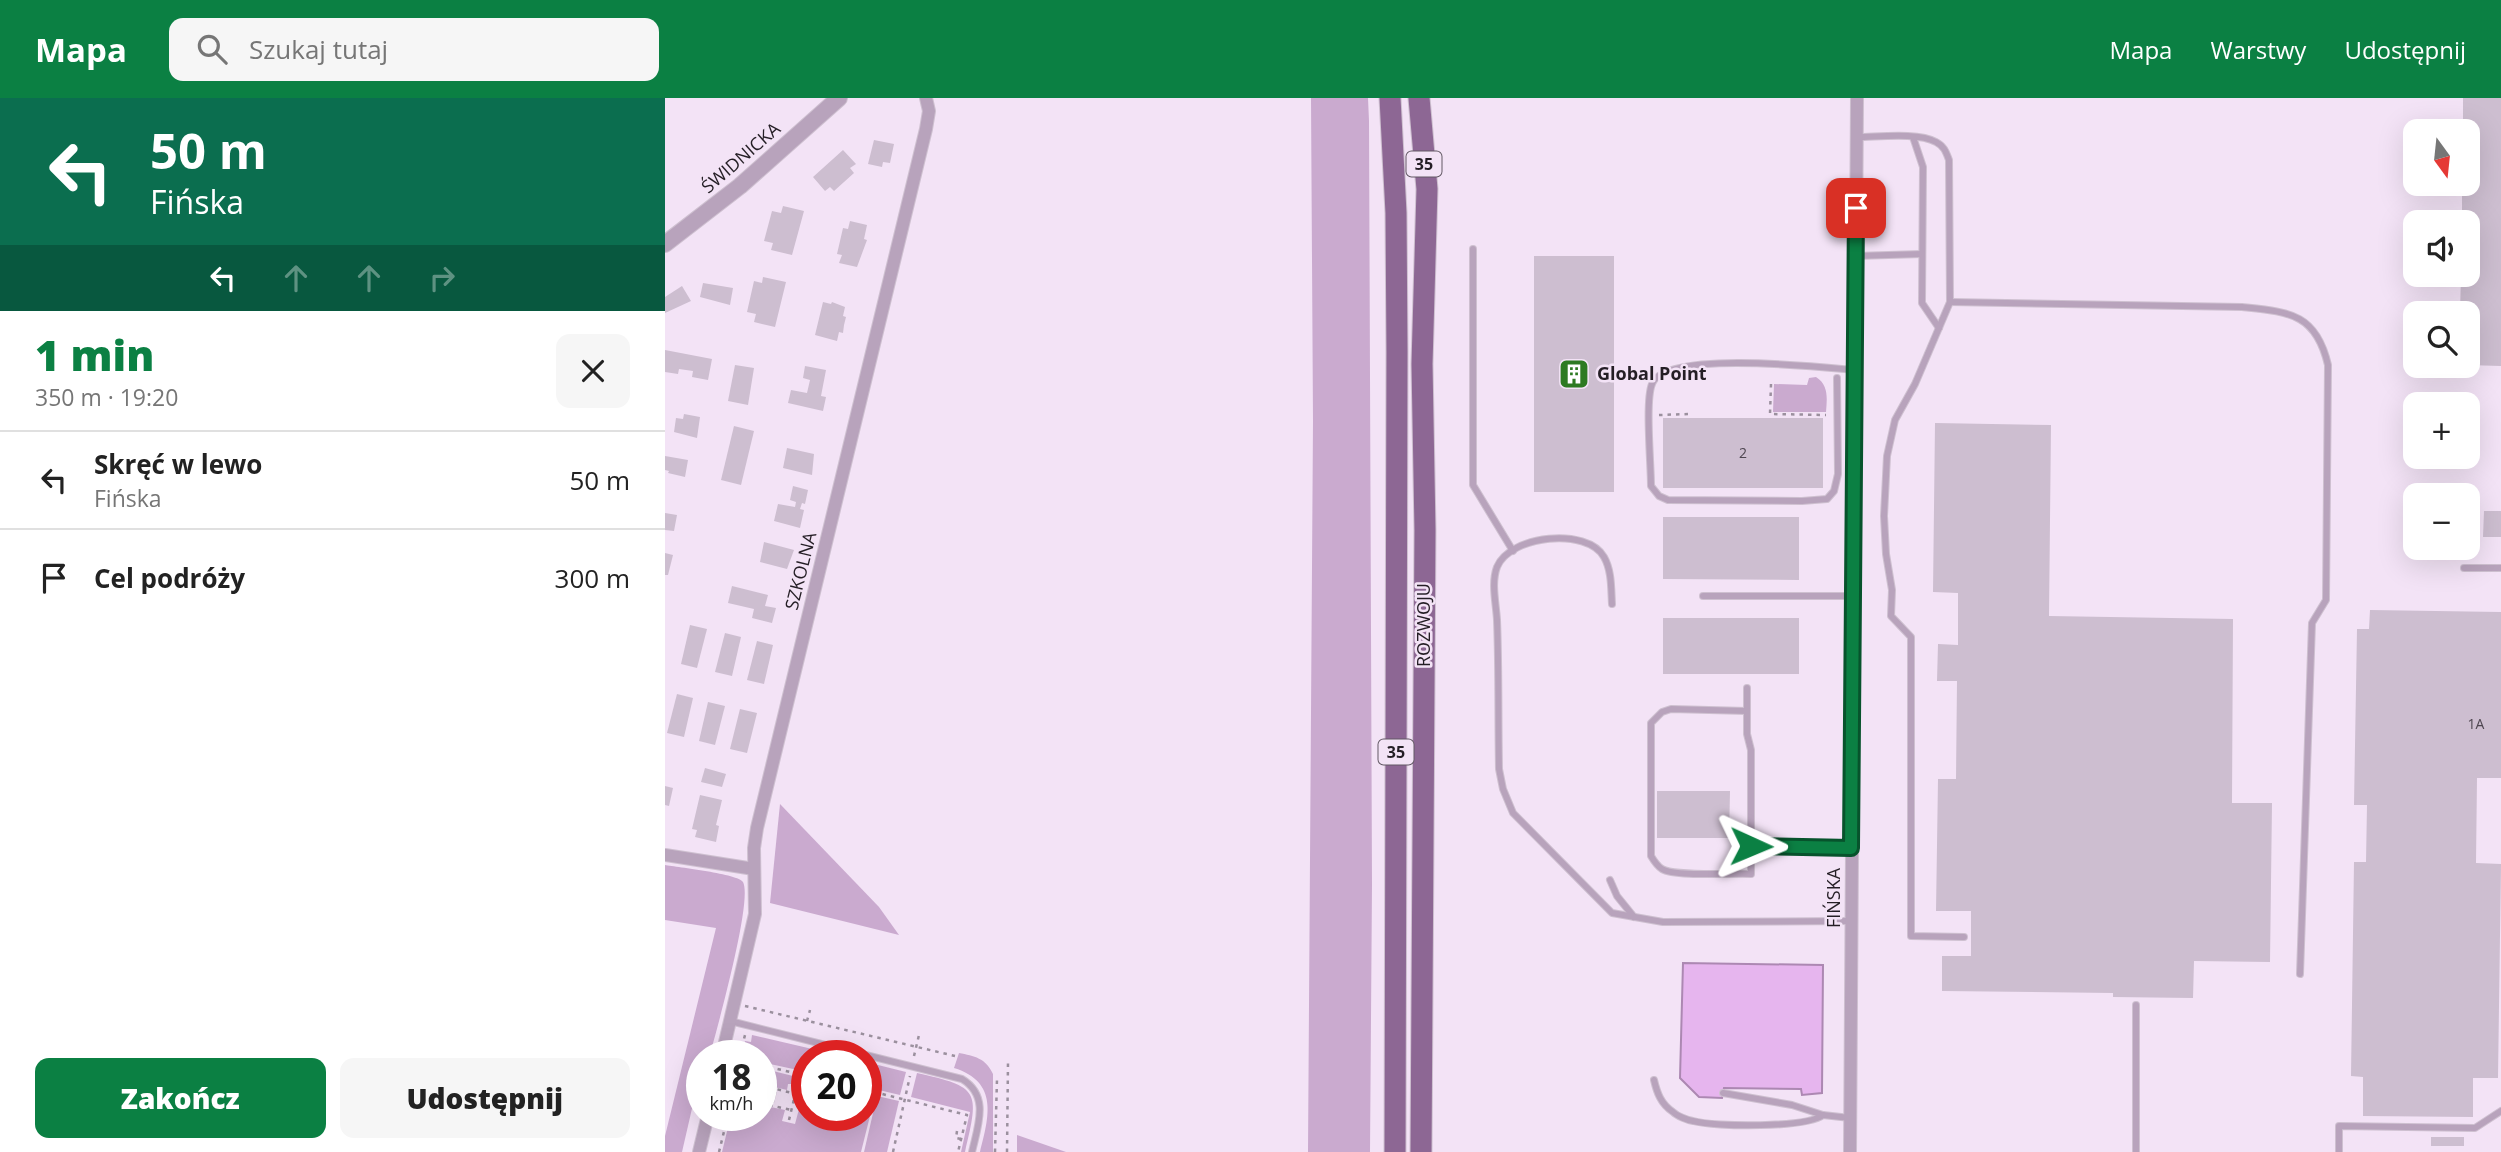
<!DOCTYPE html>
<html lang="pl">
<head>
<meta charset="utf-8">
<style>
	:root { --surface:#fff; --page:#f6f6f6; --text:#222; --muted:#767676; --line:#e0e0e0; --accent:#0b8043 }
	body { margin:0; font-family:"Open Sans",sans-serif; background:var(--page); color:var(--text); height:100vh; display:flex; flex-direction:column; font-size:26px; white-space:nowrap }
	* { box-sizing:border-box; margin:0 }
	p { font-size:23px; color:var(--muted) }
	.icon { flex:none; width:38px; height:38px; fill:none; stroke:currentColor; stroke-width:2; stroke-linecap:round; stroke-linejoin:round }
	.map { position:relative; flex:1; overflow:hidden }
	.panel { display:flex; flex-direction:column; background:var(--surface); width:665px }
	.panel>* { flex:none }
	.guide { background:#0b6e4f; color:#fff; overflow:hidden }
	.needle { width:46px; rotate:165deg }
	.controls { position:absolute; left:1738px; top:21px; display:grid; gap:14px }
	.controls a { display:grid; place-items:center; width:77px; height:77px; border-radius:14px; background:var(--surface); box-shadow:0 7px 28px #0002; font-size:35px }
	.speed { position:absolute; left:21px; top:942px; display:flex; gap:14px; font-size:35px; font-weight:700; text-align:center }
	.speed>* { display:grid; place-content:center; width:91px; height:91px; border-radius:50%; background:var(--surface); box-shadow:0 7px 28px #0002; line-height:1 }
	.speed small { font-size:18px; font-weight:400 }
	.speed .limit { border:10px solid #d22; background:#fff; color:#111 }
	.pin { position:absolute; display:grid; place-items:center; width:60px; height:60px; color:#fff; margin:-30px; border-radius:14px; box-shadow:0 4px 10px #0006 }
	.me { position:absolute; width:77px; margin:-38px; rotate:91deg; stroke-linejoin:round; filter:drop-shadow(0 0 5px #0008) }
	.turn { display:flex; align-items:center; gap:24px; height:147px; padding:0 35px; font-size:32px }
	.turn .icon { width:91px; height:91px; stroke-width:2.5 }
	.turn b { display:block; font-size:49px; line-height:60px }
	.lanes { display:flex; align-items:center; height:66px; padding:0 35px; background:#0003; justify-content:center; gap:35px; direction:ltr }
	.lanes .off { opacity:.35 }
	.round { display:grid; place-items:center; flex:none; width:74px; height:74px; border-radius:14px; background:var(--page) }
	.headline { display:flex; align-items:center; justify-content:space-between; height:119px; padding:0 35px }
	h1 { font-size:42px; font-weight:800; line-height:52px; color:var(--accent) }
	.primary-button { display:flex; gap:14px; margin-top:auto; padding:14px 35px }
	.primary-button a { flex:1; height:80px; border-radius:14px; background:var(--accent); color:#fff; font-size:28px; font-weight:800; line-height:80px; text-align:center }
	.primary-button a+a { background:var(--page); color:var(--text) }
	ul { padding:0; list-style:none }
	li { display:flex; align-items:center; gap:21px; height:98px; padding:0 35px; border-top:2px solid var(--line) }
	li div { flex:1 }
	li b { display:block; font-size:26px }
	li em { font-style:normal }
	header { display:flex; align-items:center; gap:42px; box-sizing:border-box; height:98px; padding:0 35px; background:var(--accent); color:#fff }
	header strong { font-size:33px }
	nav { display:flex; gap:38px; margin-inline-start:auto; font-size:24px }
	.search { width:490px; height:63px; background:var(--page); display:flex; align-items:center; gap:18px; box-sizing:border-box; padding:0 24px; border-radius:14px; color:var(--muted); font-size:26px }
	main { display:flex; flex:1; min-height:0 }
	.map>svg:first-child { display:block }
</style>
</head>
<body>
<header>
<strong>Mapa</strong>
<div class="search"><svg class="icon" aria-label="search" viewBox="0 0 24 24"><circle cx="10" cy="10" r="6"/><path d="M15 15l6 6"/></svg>Szukaj tutaj</div>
<nav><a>Mapa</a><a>Warstwy</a><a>Udostępnij</a></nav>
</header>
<main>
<section class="panel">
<div class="guide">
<div class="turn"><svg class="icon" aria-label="left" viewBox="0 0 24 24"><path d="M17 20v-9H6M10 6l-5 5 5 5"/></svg><div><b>50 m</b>Fińska</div></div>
<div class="lanes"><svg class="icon" aria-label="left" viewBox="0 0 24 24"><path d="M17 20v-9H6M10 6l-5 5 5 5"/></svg><svg class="icon off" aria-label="ahead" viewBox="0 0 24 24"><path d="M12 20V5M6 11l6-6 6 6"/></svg><svg class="icon off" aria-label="ahead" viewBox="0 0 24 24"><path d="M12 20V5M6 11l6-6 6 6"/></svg><svg class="icon off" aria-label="right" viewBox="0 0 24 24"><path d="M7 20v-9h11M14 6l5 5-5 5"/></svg></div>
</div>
<div class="headline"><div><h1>1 min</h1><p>350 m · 19:20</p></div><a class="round"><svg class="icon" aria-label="close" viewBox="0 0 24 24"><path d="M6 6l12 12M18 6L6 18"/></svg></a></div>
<ul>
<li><svg class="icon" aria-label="left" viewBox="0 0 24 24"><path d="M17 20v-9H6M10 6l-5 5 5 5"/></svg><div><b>Skręć w lewo</b><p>Fińska</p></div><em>50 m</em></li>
<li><svg class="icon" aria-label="arrive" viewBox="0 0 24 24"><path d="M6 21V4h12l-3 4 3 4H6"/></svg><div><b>Cel podróży</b></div><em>300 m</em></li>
</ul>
<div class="primary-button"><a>Zakończ</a><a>Udostępnij</a></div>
</section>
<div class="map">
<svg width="1836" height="1054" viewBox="0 0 1836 1054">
	<rect width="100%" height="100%" fill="#f3e3f6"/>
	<g fill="#caaacf">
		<path d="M646 0H703L704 23 707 786 705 1054H643L648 323Z"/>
		<path d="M1151 279C1164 287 1162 301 1161 314H1108L1109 286 1142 287 1144 280Z"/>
		<path d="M115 706 214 809 234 837 105 805Z"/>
		<path d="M0 767C12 769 74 776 78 784 88 802 52 930 45 957H37V967L17 1054H0V1038L51 830 0 822Z"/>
		<path d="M87 937 173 957H142V974L96 964V957H77L80 943 86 944Z"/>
		<path d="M294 955C309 958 321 960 328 976V1054H315C324 1019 334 984 289 970Z"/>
		<path d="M201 964 241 974 235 997 201 989Z"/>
		<path d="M96 970 128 978 126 986H123L122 992 97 986 96 988Z"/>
		<path d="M252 975C314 989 315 992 300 1054H296L305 1014 246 999Z"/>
		<path d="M142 981V1017H201V996L210 998 196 1054H57L66 1017H96V1007L120 1012 117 1023 130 1026Z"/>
		<path d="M212 998 234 1003 222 1054H199Z"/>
		<path d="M352 1037 401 1054H352Z"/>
	</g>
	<path fill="#e6b5ee" stroke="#ac88b2" stroke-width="2" d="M1018 865 1158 867 1157 995 1137 997 1136 991 1059 990 1057 1000 1034 999 1015 980Z"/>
	<g fill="#cdbed0">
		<path d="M1798 0H1836V268L1802 267V215H1795L1796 177H1802V124H1797V86H1802V33H1798Z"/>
		<path d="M209 42 229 46 225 65 218 64 217 69 203 66Z"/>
		<path d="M178 52 191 66 185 70 189 75 169 93 165 89 160 93 148 79Z"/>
		<path d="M118 108 139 113 127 157 106 152 108 145 99 143 107 113 116 115Z"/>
		<path d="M185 123 202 127 199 141 202 142 192 169 174 165 177 157 172 156 178 130 183 131Z"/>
		<rect x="869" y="158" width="80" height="236"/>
		<path d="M98 179 121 184 110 229 89 224 91 216 82 214 89 183 97 185Z"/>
		<path d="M38 185 68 190 65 207 35 199Z"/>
		<path d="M17 188 26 203 0 215V199Z"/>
		<path d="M158 204 166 206 167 204 180 209 178 218 181 219 179 227 178 235 174 234 172 243 150 237Z"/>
		<path d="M0 252 47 261 43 282 27 279 28 273 14 271 13 276 0 274Z"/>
		<path d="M70 267 89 270 83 307 63 303Z"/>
		<path d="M140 268 161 272 156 298 161 299 158 313 123 305 126 292 142 295 145 282 138 280Z"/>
		<path d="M19 316 35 319 32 340 9 334 11 320 18 321Z"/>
		<rect x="998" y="320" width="160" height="70"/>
		<path d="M1270 325 1386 327 1384 518 1568 521 1567 705H1607L1605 864 1529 863 1528 900 1448 899V895L1277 893V858H1306V813H1271L1273 681H1291L1292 583H1272L1273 546 1293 547V495L1268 494Z"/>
		<path d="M69 328 89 333 76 387 56 382Z"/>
		<path d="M122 350 149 356 147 377 118 370Z"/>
		<path d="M0 358 23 362 20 379 3 375 4 373 0 372Z"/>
		<path d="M128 388 143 392 140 406 137 405 135 411 139 412 135 430 109 423 113 406 130 409 131 404 125 402Z"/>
		<path d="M1819 413H1836V439H1818Z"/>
		<path d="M0 415 12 417 9 433 0 432Z"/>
		<path d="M998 419H1134V482L998 481Z"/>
		<path d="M99 444 129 452 122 471 95 464Z"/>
		<path d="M0 455 8 457 3 477H0Z"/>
		<path d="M67 488 103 497 100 508 111 510 107 525 87 520 89 511 63 505Z"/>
		<path d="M1705 512 1836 514V680H1812L1811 765 1836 766 1833 980H1808V1019L1698 1018V979L1686 978 1689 764H1701L1702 707H1689L1692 531H1704Z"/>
		<rect x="998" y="520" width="136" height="56"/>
		<path d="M25 527 42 531 32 570 16 566Z"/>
		<path d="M60 535 76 539 67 578 50 574Z"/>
		<path d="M92 543 108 547 99 586 82 582Z"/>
		<path d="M12 596 28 600 19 639 2 635Z"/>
		<path d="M43 604 60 608 50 647 34 643Z"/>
		<path d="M75 611 92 615 82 655 65 651Z"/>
		<path d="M40 670 61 676 57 689 36 684Z"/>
		<path d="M0 688 8 690 4 708 0 707Z"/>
		<path d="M992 693H1065L1064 740H992Z"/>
		<path d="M35 697 57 702 51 727 54 728 51 744 30 739 32 732 27 731Z"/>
		<path d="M96 990 112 994 109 1005 96 1002Z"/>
		<rect x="1766" y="1039" width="33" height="9"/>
	</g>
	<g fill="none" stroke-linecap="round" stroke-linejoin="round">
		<g stroke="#cec0d0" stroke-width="8">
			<g id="service">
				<path d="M1192 39C1213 39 1253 34 1271 44 1279 48 1281 54 1284 62L1285 204 1250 286 1230 322 1222 358 1219 418 1221 456 1227 492 1226 518 1246 539V838L1299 839"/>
				<path d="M1248 39 1258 69 1257 205 1274 230"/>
				<path d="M808 151V387L848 453"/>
				<path d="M1190 158 1257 156"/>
				<path d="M1285 204 1577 209C1624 214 1651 215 1663 267L1661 502 1647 525 1635 876"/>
				<path d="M1172 280 1173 376 1169 393 1162 401 1137 403 1003 402 994 398 986 388C986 366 980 303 987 286 999 252 1156 269 1189 272"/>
				<path d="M1799 470H1836"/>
				<path d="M1038 498H1189"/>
				<path d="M947 506C946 491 947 473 939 459 922 429 845 437 832 469 826 485 831 505 832 522 834 572 833 621 834 671L838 691 848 715 947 815 998 824 1186 823"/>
				<path d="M1082 590V613L1006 611 997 614 986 625V758C989 763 992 768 997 771 1010 779 1067 775 1086 776V748L1187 750"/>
				<path d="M1082 613V636L1086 652V748"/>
				<path d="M945 782 952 798 969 819"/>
				<path d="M65 923 297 981C325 998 313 1027 307 1054"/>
				<path d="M989 982C992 995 996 1006 1008 1014 1012 1018 1022 1022 1028 1023 1050 1029 1142 1030 1158 1017L1185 1020"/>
				<path d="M1058 995 1127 1007 1158 1017"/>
				<path d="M1471 1054V907"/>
				<path d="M1674 1054V1028L1810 1030 1836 1013"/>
			</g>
		</g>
		<g stroke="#cec0d0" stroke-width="14">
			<g id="minor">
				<path d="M0 757 89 771"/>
				<path d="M57 957 90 816 89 750 92 730 261 31 264 13 261 0"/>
				<path d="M34 1054 43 1017"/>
				<path d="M1185 1054 1192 0"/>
			</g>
		</g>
		<g stroke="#cec0d0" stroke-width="18">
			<path id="tertiary" d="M0 146 75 88 174 0"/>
		</g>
		<g stroke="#cec0d0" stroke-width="23">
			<g id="primary">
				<path d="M725 0 731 115 732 254 730 1054"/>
				<path d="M754 0 762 91 757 266 760 432 756 1054"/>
			</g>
		</g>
		<g stroke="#9b909e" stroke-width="2.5" stroke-dasharray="3.5 5" stroke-linecap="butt">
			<path d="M1106 286 1105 316 1161 317"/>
			<path d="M994 317 1025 316"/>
			<path d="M80 908 290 958"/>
			<path d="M142 923 145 912"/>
			<path d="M75 957 80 937"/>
			<path d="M249 958 254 937"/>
			<path d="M96 967 142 978"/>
			<path d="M99 991V988L131 996"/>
			<path d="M201 992 302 1017 293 1054"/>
			<path d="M96 1005 126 1012"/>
			<path d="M124 1022 135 976"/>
			<path d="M292 1033 291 1040 296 1041"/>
			<path d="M54 1054 63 1017"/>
			<path d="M228 1054 245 978"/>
			<path d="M330 1054 332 981"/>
			<path d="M342 1054 343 964"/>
		</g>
		<use href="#service" stroke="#b8a3bc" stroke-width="6"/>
		<use href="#minor" stroke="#b8a3bc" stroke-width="12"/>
		<use href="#tertiary" stroke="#b8a3bc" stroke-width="16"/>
		<use href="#primary" stroke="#8d6794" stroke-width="21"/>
	</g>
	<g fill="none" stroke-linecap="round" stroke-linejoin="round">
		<g stroke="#07532c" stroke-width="18">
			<path id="route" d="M1086 748 1186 750 1191 110"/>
		</g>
		<use href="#route" stroke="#0b8043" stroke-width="12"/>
	</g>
	<defs>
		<g id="building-square" transform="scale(1.575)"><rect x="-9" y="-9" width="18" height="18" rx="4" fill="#2d7a22" stroke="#f3e3f6"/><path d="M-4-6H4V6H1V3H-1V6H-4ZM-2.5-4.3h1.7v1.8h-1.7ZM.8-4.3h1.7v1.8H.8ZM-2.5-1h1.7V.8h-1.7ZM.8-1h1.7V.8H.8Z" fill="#fff"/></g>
	</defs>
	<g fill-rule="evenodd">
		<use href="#building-square" x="909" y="276"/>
	</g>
	<g text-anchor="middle" stroke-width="5" stroke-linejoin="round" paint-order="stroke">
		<g font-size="14" fill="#4e4650">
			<text x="1078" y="360">2</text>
			<text x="1811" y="631">1A</text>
		</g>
		<g fill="#f3e3f6" stroke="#625964" stroke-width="2">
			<rect x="741.5" y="53.5" width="35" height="25" rx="5"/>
			<rect x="713.5" y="641.5" width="35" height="25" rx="5"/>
		</g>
		<g font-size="16" font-weight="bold" fill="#241e25">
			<text x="759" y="72">35</text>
			<text x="731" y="660">35</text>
		</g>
		<g font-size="18" fill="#241e25" stroke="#f3e3f6">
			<text transform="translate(76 60) rotate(-41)" y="6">ŚWIDNICKA</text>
			<text transform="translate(136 473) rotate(-76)" y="6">SZKOLNA</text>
			<text transform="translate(759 527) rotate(-90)" y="6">ROZWOJU</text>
			<text transform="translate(1169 800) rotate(-90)" y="6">FIŃSKA</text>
		</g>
		<g font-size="18" font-weight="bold" fill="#241e25" stroke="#f3e3f6" text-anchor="start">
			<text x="932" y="282">Global Point</text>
		</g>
	</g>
</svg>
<div class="controls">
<a><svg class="needle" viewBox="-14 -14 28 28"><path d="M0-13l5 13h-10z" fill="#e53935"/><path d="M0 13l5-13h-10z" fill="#767676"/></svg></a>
<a><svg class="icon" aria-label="sound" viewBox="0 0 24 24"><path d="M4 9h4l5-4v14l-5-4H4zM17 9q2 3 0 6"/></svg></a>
<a><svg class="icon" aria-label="search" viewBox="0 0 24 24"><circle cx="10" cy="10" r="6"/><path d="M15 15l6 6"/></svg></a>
<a>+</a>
<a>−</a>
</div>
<div class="speed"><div>18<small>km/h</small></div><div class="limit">20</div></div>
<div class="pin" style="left:1191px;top:110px;background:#d93025"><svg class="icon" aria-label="arrive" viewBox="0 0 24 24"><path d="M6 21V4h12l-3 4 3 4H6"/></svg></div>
<svg class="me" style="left:1086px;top:748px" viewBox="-20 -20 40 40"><path d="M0-17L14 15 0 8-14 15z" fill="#0b8043" stroke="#fff" stroke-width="4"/></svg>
</div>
</main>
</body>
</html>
